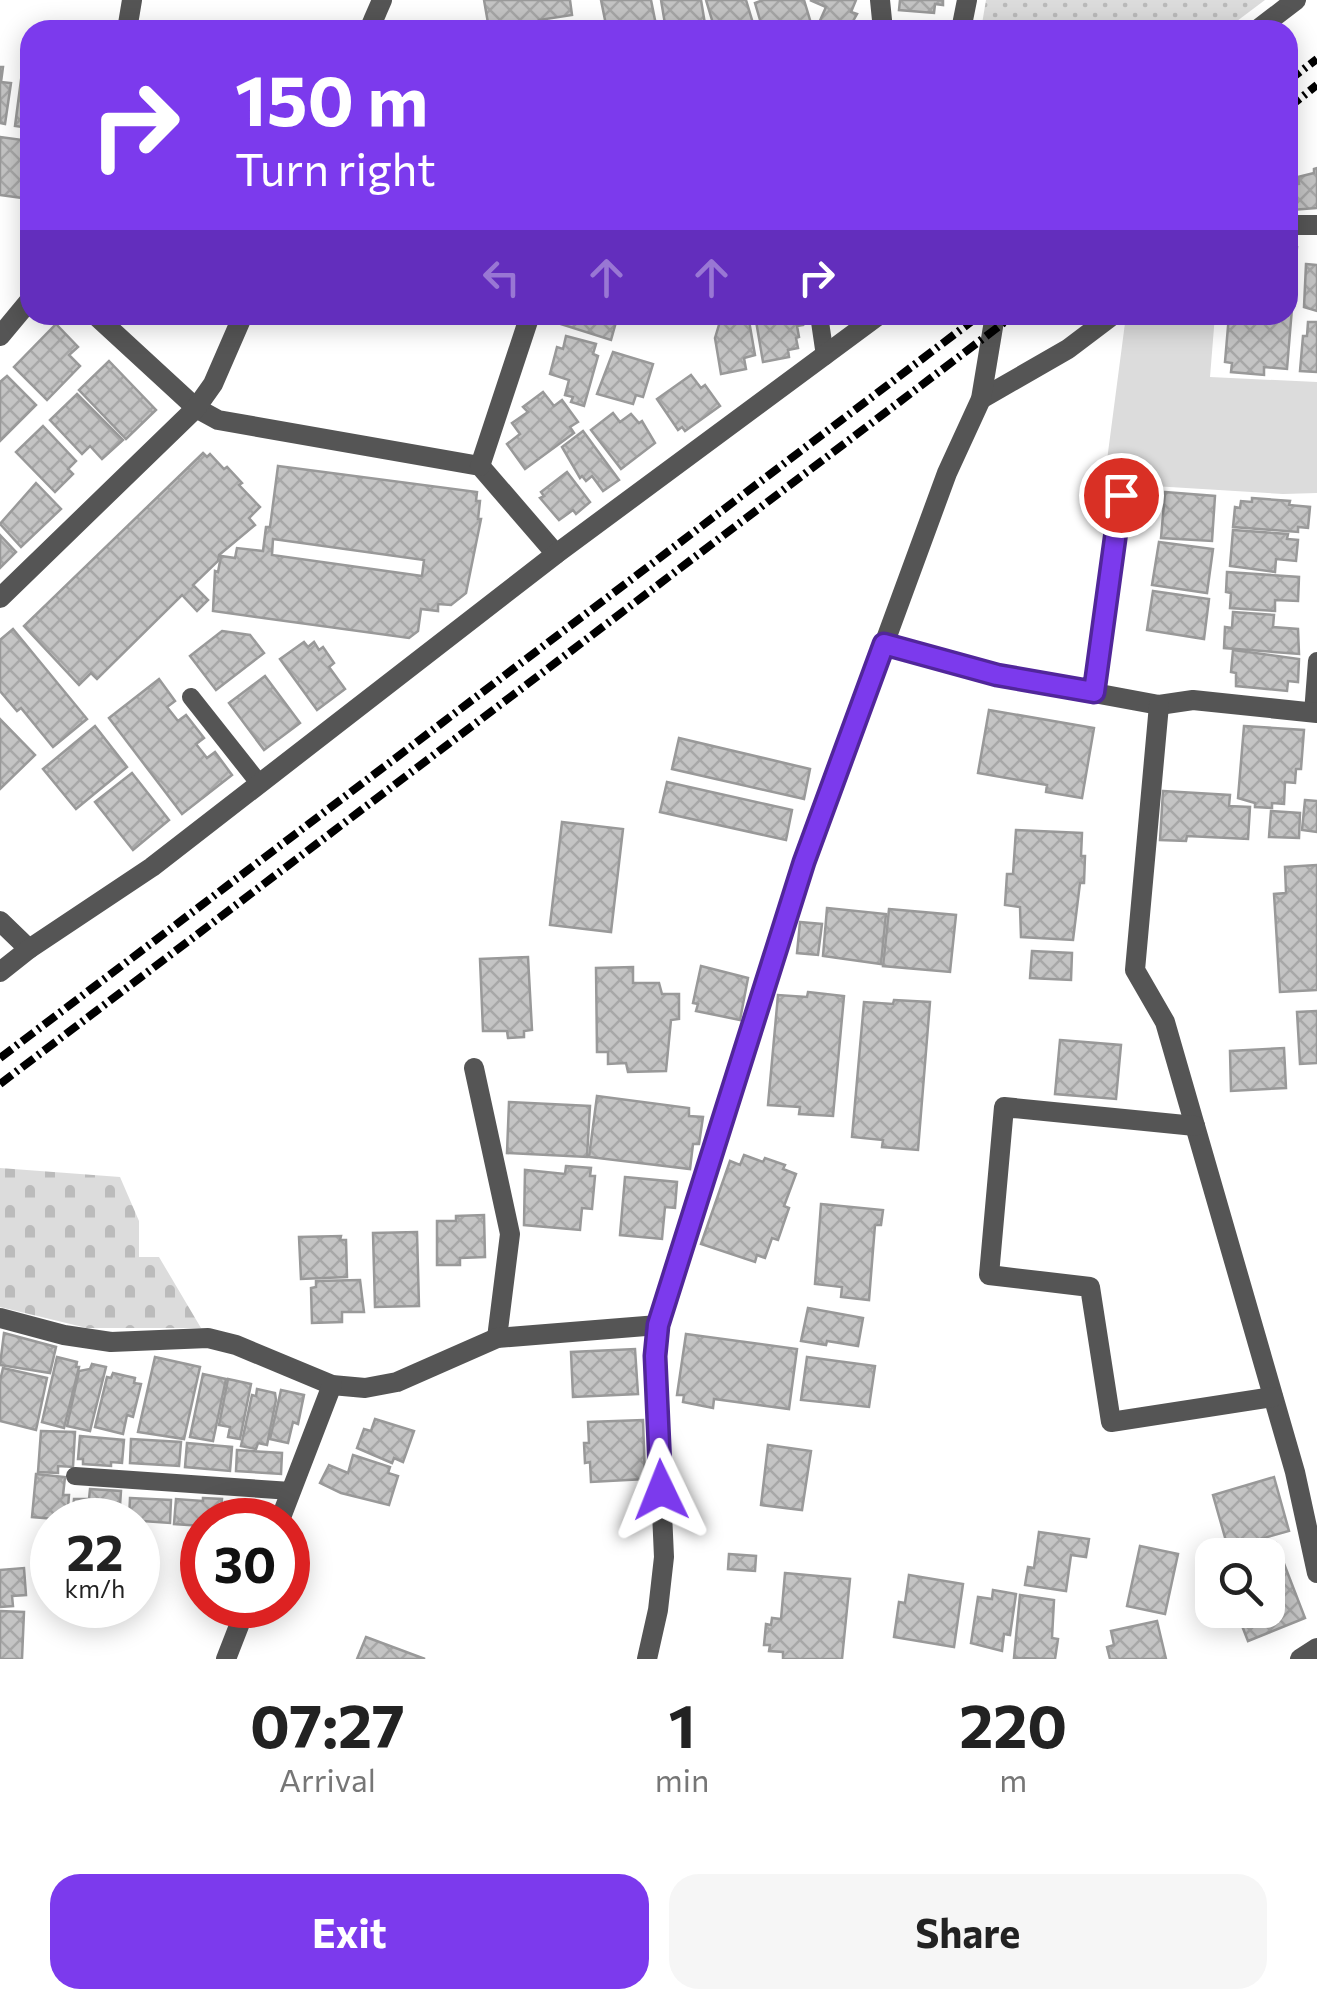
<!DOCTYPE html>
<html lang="en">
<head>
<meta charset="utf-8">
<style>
	:root { --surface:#fff; --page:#f6f6f6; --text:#222; --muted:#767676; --accent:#7c3aed }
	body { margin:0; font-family:Commissioner,sans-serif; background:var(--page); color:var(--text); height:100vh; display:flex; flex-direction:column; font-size:38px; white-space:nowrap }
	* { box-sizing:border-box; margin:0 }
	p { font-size:32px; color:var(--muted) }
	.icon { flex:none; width:55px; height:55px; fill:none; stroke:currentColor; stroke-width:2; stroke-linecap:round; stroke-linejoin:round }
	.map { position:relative; height:1659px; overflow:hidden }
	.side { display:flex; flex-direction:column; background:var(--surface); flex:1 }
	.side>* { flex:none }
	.banner { position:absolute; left:20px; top:20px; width:1278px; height:305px; border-radius:30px; box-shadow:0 5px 25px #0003; background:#7c3aed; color:#fff; overflow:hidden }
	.tools { position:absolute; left:1195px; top:1538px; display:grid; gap:20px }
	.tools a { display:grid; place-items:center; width:90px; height:90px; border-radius:20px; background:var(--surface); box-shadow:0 5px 25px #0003; font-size:50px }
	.speed { position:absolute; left:30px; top:1498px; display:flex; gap:20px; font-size:50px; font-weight:700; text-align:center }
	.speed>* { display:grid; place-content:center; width:130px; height:130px; border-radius:50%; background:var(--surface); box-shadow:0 5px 25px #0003; line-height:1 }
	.speed small { font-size:25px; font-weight:400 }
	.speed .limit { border:15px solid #d22; background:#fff; color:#111 }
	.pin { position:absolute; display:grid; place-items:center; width:85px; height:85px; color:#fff; margin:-42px; border:5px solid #fff; border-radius:50%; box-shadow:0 2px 10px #0007 }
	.me { position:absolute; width:110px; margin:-55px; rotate:358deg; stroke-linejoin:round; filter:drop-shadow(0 0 8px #0008) }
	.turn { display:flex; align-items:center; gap:35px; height:210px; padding:0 50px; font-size:45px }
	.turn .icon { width:130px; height:130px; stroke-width:2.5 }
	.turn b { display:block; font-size:70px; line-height:85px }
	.lanes { display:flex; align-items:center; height:95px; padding:0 50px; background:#0003; justify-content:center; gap:50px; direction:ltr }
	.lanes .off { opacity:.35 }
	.eta { display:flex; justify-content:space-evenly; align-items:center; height:170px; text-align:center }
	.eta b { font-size:60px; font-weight:700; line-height:70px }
	.cta { display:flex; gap:20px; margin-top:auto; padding:20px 50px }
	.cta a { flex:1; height:115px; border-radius:30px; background:var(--accent); color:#fff; font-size:40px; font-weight:700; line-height:115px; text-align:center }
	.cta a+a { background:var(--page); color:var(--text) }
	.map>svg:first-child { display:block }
</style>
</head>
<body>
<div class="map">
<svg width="1317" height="1659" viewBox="0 0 1317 1659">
	<defs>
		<pattern id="cemetery-stones" width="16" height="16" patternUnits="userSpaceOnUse" patternTransform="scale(2.5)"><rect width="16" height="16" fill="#dcdcdc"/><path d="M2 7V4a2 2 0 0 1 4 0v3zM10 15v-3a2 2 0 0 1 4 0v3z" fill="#bbb"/></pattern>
		<pattern id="park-dots" width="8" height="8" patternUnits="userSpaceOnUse" patternTransform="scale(2.5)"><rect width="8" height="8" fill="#dcdcdc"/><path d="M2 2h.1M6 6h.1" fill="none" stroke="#bbb" stroke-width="1.8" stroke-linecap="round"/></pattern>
		<pattern id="building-cross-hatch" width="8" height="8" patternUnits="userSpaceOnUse" patternTransform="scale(2.5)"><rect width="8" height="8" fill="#c4c4c4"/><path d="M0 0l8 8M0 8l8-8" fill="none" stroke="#a7a7a7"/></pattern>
	</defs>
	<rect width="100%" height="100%" fill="#fff"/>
	<path fill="#dcdcdc" d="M1134 315H1215L1210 377 1317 382V493L1283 494 1104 483 1125 323Z"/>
	<path fill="url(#cemetery-stones)" d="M0 1168 120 1177 139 1221V1257H159L201 1328H87L0 1307Z"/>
	<path fill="url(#park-dots)" d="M986 0H1265L1225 30H981Z"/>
	<g fill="url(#building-cross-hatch)" stroke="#999" stroke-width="2.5" fill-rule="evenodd">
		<path d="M484 0H570L572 15 539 20 540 27 495 30 493 22 488 23Z"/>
		<path d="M601 0H651L657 30H607Z"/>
		<path d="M661 0H701L706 30H666Z"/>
		<path d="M706 0H746L755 30H715Z"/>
		<path d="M763 0H804L813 30H763L755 3Z"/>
		<path d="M810 0H856L851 12 857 14 848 30H834L819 23 826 7Z"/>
		<path d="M900 0H943V5L935 4 934 13 899 10Z"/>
		<path d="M0 67H3L1 82 11 83 5 124 0 123Z"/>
		<path d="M21 80 30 81V128L15 126Z"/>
		<path d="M0 137 30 141V199L0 195Z"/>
		<path d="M1317 168V208L1291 210 1289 185 1299 184 1298 177 1314 173V169Z"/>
		<path d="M1288 246 1297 247 1287 369 1264 367V375L1231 372 1232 363 1225 362 1229 315H1288Z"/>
		<path d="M1306 264 1317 265V311L1304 307Z"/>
		<path d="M553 315H618L611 340 551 321Z"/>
		<path d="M722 315H748L755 355 744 358 746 369 721 374 715 338Z"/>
		<path d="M755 315H801L803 325 797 326 799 337 796 338 798 348 788 350 789 357 763 362Z"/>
		<path d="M1308 322H1317V372L1300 371 1303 336H1307Z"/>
		<path d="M56 324 78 347 69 355 80 366 47 400 14 367Z"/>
		<path d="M566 336 596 344 593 354 598 356 584 406 571 402 573 397 565 395 569 380 550 374 557 347 563 349Z"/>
		<path d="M613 352 653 364 643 397 636 395 633 404 597 394Z"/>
		<path d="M109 361 156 410 126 439 79 390Z"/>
		<path d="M691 375 701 388 705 385 720 406 685 431 682 427 678 430 657 399Z"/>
		<path d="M7 376 36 405 0 441V382Z"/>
		<path d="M543 392 554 406 562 400 578 422 570 427 574 433 525 469 507 444 520 434 512 423 528 412 523 407Z"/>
		<path d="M77 394 123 440 102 459 90 446 82 454 50 420Z"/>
		<path d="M613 413 620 422 631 414 639 423 642 421 655 443 621 469 591 430Z"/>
		<path d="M43 426 76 461 68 469 73 474 55 492 16 452Z"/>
		<path d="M583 431 619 480 603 491 592 476 586 481 582 476 580 478 562 447Z"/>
		<path d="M203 453 207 457 210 454 224 469 227 467 242 483 239 485 260 507 249 518 255 525 219 555 218 561 193 585 208 600 197 611 182 595 97 679 91 673 79 685 24 626Z"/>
		<path d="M278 466 477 492 476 501H480L478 519H481L466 593 451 605 438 604V611L421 609 418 631 409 638 213 611 215 571 218 572 221 556 235 558 237 548 263 551 266 527H270ZM273 539 424 560 422 576 272 555Z"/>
		<path d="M567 472 590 502 576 514 573 510 559 520 540 498 544 496 541 492Z"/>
		<path d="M36 483 61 509 21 547 0 524Z"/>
		<path d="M1165 492 1215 496 1212 541 1161 538Z"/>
		<path d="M1252 498 1290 501 1289 505 1310 507 1308 528 1298 527V532L1233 527 1235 507 1240 508 1241 501 1252 502Z"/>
		<path d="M1233 530 1288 534 1287 539 1298 540 1296 561 1276 559 1275 572 1230 566Z"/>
		<path d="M0 535 16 552 0 568Z"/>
		<path d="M1159 542 1213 549 1207 593 1152 585Z"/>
		<path d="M1227 572 1299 577 1298 601 1275 600V611L1230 608 1231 593 1226 592Z"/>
		<path d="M1153 591 1209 599 1204 639 1147 630Z"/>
		<path d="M1233 612 1274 615 1273 627 1298 629 1299 654 1224 648 1225 627 1232 628Z"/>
		<path d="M13 629 87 719 53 747 21 708 17 711 0 691V640Z"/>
		<path d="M222 631 250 635 264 653 216 690 190 656Z"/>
		<path d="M304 642 308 647 314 642 319 650 323 647 334 663 329 667 345 689 317 710 280 659Z"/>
		<path d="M1233 650 1299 659 1298 682 1288 681 1287 691 1236 686V673L1231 672Z"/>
		<path d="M265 676 300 723 264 750 229 703Z"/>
		<path d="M159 679 175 701 167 707 178 721 186 715 204 738 196 744 207 758 215 752 232 775 182 814 109 718Z"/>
		<path d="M989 710 1094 728 1082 798 1046 792 1047 785 978 773Z"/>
		<path d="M0 719 35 755 0 789Z"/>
		<path d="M95 726 127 767 76 809 43 769Z"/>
		<path d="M1244 726 1304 730 1301 769H1296L1295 783 1285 782 1284 804 1272 803V808L1255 807V803L1238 798Z"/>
		<path d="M679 738 810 769 804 799 672 769Z"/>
		<path d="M132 773 169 820 133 850 95 802Z"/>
		<path d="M667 782 792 810 786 840 660 812Z"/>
		<path d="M1163 791 1230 795 1229 806 1250 807 1248 839 1187 836 1186 841 1160 840Z"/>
		<path d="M1305 800 1317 801V832L1302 830Z"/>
		<path d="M1271 811 1300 813 1299 838 1269 837Z"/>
		<path d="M562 822 623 829 611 932 550 925Z"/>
		<path d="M1016 830 1082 833 1081 856H1085L1084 883H1080L1073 940 1021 937 1020 907 1005 905 1007 874H1013Z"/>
		<path d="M1317 865V990L1280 992 1274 894 1286 893 1285 867Z"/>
		<path d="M827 908 886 914 881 964 823 956Z"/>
		<path d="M889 909 956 915 950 972 883 966Z"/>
		<path d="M800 922 822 924 818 955 797 953Z"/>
		<path d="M1032 951 1072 953 1071 980 1030 978Z"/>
		<path d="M528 957 532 1030 524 1031V1037L508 1038 507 1031H483L480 959Z"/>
		<path d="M701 966 748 978 740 1020 696 1011 698 1004 693 1003Z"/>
		<path d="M633 967V983H659L662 994H679V1019L671 1020 666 1071 628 1072 626 1063 608 1064V1052H597L596 968Z"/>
		<path d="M808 992 844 996 833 1116 799 1114 800 1107 768 1105 778 995 807 997Z"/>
		<path d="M894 1000 930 1002 918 1150 882 1147 883 1140 852 1137 864 1002 893 1004Z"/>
		<path d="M1317 1011V1063L1300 1064 1297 1012Z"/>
		<path d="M1060 1040 1121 1045 1116 1099 1055 1094Z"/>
		<path d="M1284 1048 1286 1088 1231 1091 1230 1051Z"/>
		<path d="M597 1096 689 1108V1116L703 1117 699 1144H693L690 1169 589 1157Z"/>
		<path d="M509 1102 590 1106 587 1157 507 1153Z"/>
		<path d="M744 1155 763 1162 765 1158 785 1165 783 1169 796 1174 784 1206 789 1208 778 1240 772 1238 765 1258 757 1255 755 1262 701 1244 730 1161 740 1165Z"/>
		<path d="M566 1166 591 1168 590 1176H595L592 1209 582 1208 580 1230 524 1225 525 1170 565 1174Z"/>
		<path d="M625 1177 677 1182 675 1208 665 1207 662 1239 620 1235Z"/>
		<path d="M821 1204 883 1210 881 1225H875L869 1300 841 1297 842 1287 815 1284Z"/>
		<path d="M484 1215 485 1257 460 1258V1265H437V1221H456V1216Z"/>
		<path d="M417 1232 419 1306 375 1307 373 1233Z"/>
		<path d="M341 1236 340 1240H346L347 1277 301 1279 299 1237Z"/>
		<path d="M360 1280 364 1312H342V1322L312 1323 311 1288 316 1287V1281Z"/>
		<path d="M808 1308 863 1318 858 1346 827 1341 826 1345 801 1341Z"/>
		<path d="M4 1333 56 1347 50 1373 0 1365Z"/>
		<path d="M686 1334 797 1349 789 1409 714 1399 713 1408 683 1402 684 1395H677Z"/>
		<path d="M635 1349 638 1394 573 1397 571 1352Z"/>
		<path d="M57 1357 77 1362 76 1367H79L64 1428 42 1422Z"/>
		<path d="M155 1357 200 1367 184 1439 138 1432Z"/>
		<path d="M807 1357 875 1366 869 1407 801 1400Z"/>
		<path d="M92 1364 106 1367 90 1431 67 1426 79 1371 90 1369Z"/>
		<path d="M3 1368 47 1378 36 1430 0 1421V1381Z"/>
		<path d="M113 1373 135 1378 134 1383 141 1384 133 1417 127 1415 123 1434 95 1427 107 1377 111 1378Z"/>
		<path d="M203 1374 226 1379 213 1441 190 1437Z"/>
		<path d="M228 1379 251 1384 240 1439 228 1437 230 1427 219 1425Z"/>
		<path d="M257 1389 275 1393 276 1400 267 1445 258 1443 256 1449 241 1446 252 1395 256 1396Z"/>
		<path d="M281 1390 304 1395 298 1424 293 1422 288 1443 270 1439Z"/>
		<path d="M375 1419 414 1431 403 1462 394 1458 392 1463 357 1448 364 1429 371 1431Z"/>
		<path d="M643 1420 645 1479 591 1482 590 1462 585 1463 584 1443H589L588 1422Z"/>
		<path d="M41 1431 75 1432 73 1467 58 1466V1473L38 1472Z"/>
		<path d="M80 1436 124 1440 122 1463 111 1462V1466L83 1464V1459H78Z"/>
		<path d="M131 1439 181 1442 179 1466 130 1463Z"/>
		<path d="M187 1443 232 1447 230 1471 185 1467Z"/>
		<path d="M768 1445 811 1451 802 1510 761 1505Z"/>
		<path d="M237 1450 282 1453 281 1474 236 1471Z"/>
		<path d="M353 1455 390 1467 388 1473 398 1476 389 1505 341 1493 320 1483 329 1465 348 1473Z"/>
		<path d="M36 1474 65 1477 63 1495H69L67 1520 32 1517Z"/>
		<path d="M1274 1477 1289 1531 1228 1548 1213 1495Z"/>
		<path d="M90 1489 121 1491 119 1520 72 1519 74 1499H89Z"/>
		<path d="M130 1498 171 1500 170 1523 129 1520Z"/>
		<path d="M203 1498 222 1499 220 1520H202V1526L174 1524 176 1499 203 1501Z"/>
		<path d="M225 1502 266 1504 265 1520H224Z"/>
		<path d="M1039 1532 1089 1539 1086 1557 1071 1555 1066 1591 1025 1585 1028 1567 1034 1568Z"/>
		<path d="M1276 1543 1305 1618 1248 1641 1237 1613 1268 1610V1555H1244Z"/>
		<path d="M1140 1546 1178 1554 1165 1614 1127 1606Z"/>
		<path d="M729 1554 756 1556 755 1571 728 1569Z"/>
		<path d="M24 1568 26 1595 12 1596 13 1606 0 1607V1570Z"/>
		<path d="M785 1573 850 1579 842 1659H783V1652L769 1651 770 1645H764L766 1624 771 1625 772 1618 781 1619Z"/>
		<path d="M909 1575 963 1584 954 1647 894 1637 899 1602 905 1603Z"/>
		<path d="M993 1590 1016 1594 1010 1635 1004 1634 1002 1651 971 1643 978 1597 992 1599Z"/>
		<path d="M1020 1595 1054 1600 1052 1638 1058 1639 1055 1659 1014 1658Z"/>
		<path d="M0 1611 24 1612 22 1659H0Z"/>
		<path d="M1157 1621 1166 1659H1110L1107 1647 1114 1645 1111 1631Z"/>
		<path d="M366 1637 425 1659H357Z"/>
	</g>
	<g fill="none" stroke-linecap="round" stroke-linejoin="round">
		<g stroke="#555" stroke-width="18">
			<path d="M819 315 825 356"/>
			<path d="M1094 693 1121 495"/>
			<path d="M191 697 259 783"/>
			<path d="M1313 713 1317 661"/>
			<path d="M75 1476 291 1491"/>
		</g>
		<g stroke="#555" stroke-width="20">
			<path d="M880 0 883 30"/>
			<path d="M369 30 382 0"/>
			<path d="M961 30 967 0"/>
			<path d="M1257 30 1296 0"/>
			<path d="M1288 225H1317"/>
			<path d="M95 315 196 408 218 420 480 466 556 554"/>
			<path d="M981 399 1068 349 1113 315"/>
			<path d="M480 466 530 315"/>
			<path d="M0 598 196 408 213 384 243 315"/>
			<path d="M884 644 997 675 1159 705 1193 700 1317 713"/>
			<path d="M1159 705 1135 970 1165 1022 1295 1472 1317 1573"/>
			<path d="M0 921 29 949"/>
			<path d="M0 972 29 949 152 867 556 554 879 315"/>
			<path d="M474 1068 510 1234 497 1338"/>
			<path d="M1195 1126 1004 1107 989 1275 1090 1287 1111 1422 1273 1397"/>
			<path d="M0 1318 64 1335 111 1342 208 1338 236 1345 332 1385 365 1388 397 1382 497 1338 658 1325"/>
			<path d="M280 1520 332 1385"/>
			<path d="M226 1659 247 1605"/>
			<path d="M647 1659 658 1610 664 1557 655 1356 658 1325 804 862 947 473 981 399 995 315"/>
		</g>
		<g stroke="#555" stroke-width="20">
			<path d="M127 30 132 0"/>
			<path d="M0 336 30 300"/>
			<path d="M1300 1659 1317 1648"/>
		</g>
		<g stroke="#000" stroke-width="8" stroke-dasharray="15 5 2.5 5" stroke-linecap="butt">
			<path d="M1288 81 1317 59"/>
			<path d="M1288 108 1317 85"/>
			<path d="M0 1058 980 315"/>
			<path d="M0 1084 1014 315"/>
		</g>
	</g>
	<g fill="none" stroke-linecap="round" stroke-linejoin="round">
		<g stroke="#51269a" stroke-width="25">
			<path id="route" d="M661 1490 655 1356 658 1325 804 862 884 644 997 675 1094 692 1121 495"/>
		</g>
		<use href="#route" stroke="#7c3aed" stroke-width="18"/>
	</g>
</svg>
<div class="tools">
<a><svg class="icon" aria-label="search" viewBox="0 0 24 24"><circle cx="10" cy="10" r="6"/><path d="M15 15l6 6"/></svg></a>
</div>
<div class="speed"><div>22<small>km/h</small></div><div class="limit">30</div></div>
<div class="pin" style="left:1121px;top:495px;background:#d93025"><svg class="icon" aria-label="arrive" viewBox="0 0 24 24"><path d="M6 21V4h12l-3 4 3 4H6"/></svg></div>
<svg class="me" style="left:661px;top:1490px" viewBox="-20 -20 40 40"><path d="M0-17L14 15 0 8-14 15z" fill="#7c3aed" stroke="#fff" stroke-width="4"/></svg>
<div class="banner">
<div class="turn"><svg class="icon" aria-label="right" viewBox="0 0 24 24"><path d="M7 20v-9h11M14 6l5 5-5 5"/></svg><div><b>150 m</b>Turn right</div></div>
<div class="lanes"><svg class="icon off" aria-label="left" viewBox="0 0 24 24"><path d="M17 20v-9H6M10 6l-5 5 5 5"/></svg><svg class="icon off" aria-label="ahead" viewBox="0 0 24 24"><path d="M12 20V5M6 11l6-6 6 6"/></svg><svg class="icon off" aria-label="ahead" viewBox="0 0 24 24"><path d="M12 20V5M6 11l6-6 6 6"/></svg><svg class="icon" aria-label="right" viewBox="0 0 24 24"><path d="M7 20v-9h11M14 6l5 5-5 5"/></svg></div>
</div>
</div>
<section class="side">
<div class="eta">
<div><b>07:27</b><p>Arrival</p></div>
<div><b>1</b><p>min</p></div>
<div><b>220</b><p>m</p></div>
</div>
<div class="cta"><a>Exit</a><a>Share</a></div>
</section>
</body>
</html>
